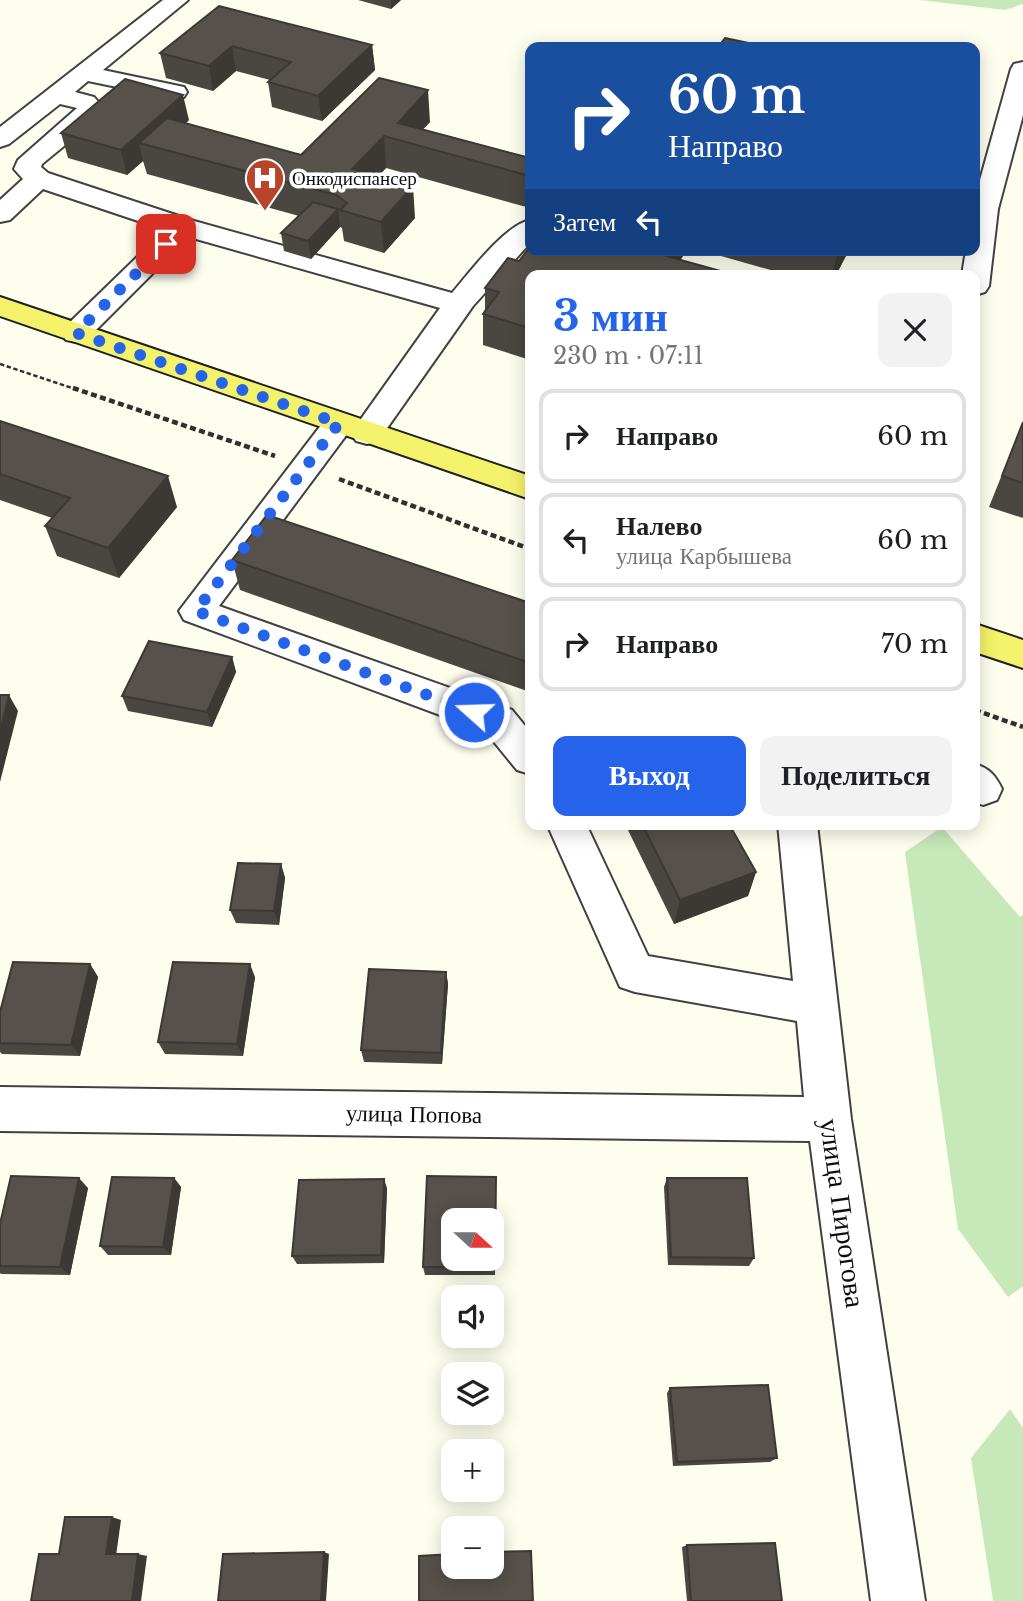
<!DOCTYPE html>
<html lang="ru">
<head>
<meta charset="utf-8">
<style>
	:root { --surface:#fff; --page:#f2f2f2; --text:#202124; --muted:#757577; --line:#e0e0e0; --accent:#2563eb }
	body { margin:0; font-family:"Libre Baskerville",serif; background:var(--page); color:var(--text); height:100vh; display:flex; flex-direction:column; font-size:26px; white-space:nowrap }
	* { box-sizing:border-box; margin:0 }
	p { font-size:23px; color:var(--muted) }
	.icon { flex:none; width:38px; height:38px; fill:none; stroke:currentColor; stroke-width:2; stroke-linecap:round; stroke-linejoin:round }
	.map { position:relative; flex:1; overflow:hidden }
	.drawer { position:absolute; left:525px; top:270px; width:455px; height:560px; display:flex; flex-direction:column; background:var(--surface); border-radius:14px; box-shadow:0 4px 18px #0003 }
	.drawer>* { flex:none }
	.banner { position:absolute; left:525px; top:42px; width:455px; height:214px; border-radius:14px; box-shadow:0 4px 18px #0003; background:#1a4fa0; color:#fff; overflow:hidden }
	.needle { width:46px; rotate:111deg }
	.fabs { position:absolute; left:441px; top:1208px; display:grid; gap:14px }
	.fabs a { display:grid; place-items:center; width:63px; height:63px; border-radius:14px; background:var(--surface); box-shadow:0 4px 18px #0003; font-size:35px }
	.pin { position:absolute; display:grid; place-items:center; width:60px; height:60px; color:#fff; margin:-30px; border-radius:14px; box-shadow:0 4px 10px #0006 }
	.me { position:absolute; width:77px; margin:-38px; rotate:290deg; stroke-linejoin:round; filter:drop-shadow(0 0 5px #0008) }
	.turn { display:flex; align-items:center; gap:24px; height:147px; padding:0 28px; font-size:32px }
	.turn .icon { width:91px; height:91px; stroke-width:2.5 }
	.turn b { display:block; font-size:49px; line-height:60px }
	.then { display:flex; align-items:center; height:66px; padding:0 28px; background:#0003; gap:14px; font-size:26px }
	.round { display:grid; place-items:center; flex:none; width:74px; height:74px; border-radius:14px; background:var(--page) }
	.headline { display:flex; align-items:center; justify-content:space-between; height:119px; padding:0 28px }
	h1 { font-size:42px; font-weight:800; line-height:52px; color:var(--accent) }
	.primary-button { display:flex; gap:14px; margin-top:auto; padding:14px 28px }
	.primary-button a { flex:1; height:80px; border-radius:14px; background:var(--accent); color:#fff; font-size:28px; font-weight:800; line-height:80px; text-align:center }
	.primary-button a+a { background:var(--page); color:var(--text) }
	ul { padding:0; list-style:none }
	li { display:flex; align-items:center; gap:21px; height:94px; margin:0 14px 10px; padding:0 14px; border:4px solid var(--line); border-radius:14px }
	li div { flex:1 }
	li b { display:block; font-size:26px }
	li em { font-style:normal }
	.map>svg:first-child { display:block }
</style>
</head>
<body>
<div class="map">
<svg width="1023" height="1601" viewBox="0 0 1023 1601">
	<rect width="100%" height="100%" fill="#fefeef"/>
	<g fill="#c7e8b9">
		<path d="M920 0H1023V4L1005 10Z"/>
		<path d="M942 827 1020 917 1023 915V1286L1008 1297 958 1229 905 852Z"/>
		<path d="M1010 1409 1023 1428V1601H993L971 1458Z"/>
	</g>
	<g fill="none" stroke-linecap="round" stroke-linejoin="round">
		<g stroke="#414141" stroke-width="4">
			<g id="minor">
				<path d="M163 0H188L103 70 184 87 187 92 184 97 175 99 88 81 75 92 94 97 103 107 92 123 42 164 41 167 48 173 194 221 452 293C470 272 504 226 530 220V243L473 306 378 441 367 444 356 441 351 433 440 308 189 237 86 340 76 342 66 340 61 333 66 326 165 230 43 189 10 220 0 222V200L23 179 14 169 18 160 77 108 60 104 9 144 0 147V127Z"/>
				<path d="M1023 62V115L998 209 989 286 985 292 975 295V275H962L966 250H975V198L1011 69 1014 64Z"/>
				<path d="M339 412 350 416 355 423 350 430 219 606 512 710 530 732V774L517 770 486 732 184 620 179 611 328 416Z"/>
				<path d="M975 764C990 769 995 775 1002 789L997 800 983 805 975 802Z"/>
				<path d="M547 824H586L648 956 793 981 778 824H817L851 1119 925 1601H871L810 1141 0 1131V1087L804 1097 797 1021 635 992 620 987Z"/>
			</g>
		</g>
		<g stroke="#1f1f1f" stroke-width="4">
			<g id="major">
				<path d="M0 297 530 476V499L0 316Z"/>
				<path d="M975 624 1023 640V668L975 652Z"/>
			</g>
		</g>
		<path stroke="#303030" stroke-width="2.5" stroke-dasharray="4.5 2.5" stroke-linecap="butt" d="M0 364 78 390"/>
		<g stroke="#303030" stroke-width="4.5" stroke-dasharray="6 3.5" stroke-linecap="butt">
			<path d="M73 388 275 456"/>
			<path d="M339 479 530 549"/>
			<path d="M975 710 1023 727"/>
		</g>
		<use href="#minor" fill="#fff" fill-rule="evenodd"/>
		<use href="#major" fill="#f4f26a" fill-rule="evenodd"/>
	</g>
	<g fill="#4a4640">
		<path d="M358 0H401L391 9Z"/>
		<path d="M219 6 372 45 375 70 322 121 272 107 268 82 270 80 236 71 213 91 166 78 160 53Z"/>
		<path d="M189 120 186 123 301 155 430 122 423 129 530 158V208L386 168 378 176 415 218 384 253 344 241 342 228 340 227 311 259 284 251 281 233 299 216 147 174 143 161 127 175 68 158 61 133Z"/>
		<path d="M700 250H849L836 275H788Z"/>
		<path d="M519 261 530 275V360L483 345V314L485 310V288Z"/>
		<path d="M0 421 177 507 119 578 57 556 45 526 52 518 0 500Z"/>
		<path d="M1023 422V518L989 507Z"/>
		<path d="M232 560 530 603V692L240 590Z"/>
		<path d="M232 657 236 672 212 727 128 711 122 696Z"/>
		<path d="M625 824H729L756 872 748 896 674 924Z"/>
		<path d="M281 864 285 878 279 925 236 923 230 910Z"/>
		<path d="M90 964 98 977 80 1056 2 1054 0 1052V1012Z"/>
		<path d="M446 972 448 984 442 1064 364 1062 361 1050Z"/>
		<path d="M255 977 243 1056 165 1054 158 1042Z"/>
		<path d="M174 1178 181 1187 171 1255H108L100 1246Z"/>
		<path d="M667 1178 754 1258 749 1266 668 1265 664 1187Z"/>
		<path d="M496 1186 495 1275H425L423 1267Z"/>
		<path d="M88 1188 70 1275 1 1274 0 1273V1224Z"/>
		<path d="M387 1188 384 1263 297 1264 292 1256Z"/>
		<path d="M670 1388 777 1458 770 1462 673 1466 667 1393Z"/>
		<path d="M687 1545 782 1601H687L682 1547Z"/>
	</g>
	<g fill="#3c3934">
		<path d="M391 0H401L391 9Z"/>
		<path d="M372 45 375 70 322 121 318 96Z"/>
		<path d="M232 46 236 71 213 91 209 66Z"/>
		<path d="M428 90 430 122 410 143 398 123Z"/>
		<path d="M183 95 189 120 158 148 139 143 143 161 127 175 121 150Z"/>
		<path d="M384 136 386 168 356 201 352 169Z"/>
		<path d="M413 186 415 218 384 253 381 222Z"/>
		<path d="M338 209 340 227 311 259 308 241Z"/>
		<path d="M670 250H687L671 275 666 256Z"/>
		<path d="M840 250H849L836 275H832L837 255Z"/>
		<path d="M168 476 177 507 119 578 108 548Z"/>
		<path d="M232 657 236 672 212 727 207 712Z"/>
		<path d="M9 695 18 711 0 782V732Z"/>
		<path d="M281 864 285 878 279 925 274 911Z"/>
		<path d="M756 872 748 896 674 924 680 900Z"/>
		<path d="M90 964 98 977 80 1056 71 1045Z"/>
		<path d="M250 964 255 977 243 1056 237 1044Z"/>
		<path d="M446 972 448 984 442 1064 441 1053Z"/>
		<path d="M79 1178 88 1188 70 1275 60 1267Z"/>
		<path d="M174 1178 181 1187 171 1255 163 1247Z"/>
		<path d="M384 1179 387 1188 384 1263 381 1255Z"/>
		<path d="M112 1517 121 1520 116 1556 106 1554Z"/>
		<path d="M324 1552 329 1554 326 1601H321Z"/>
		<path d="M138 1554 147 1556 141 1601H132Z"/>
	</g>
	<g fill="#56514a" stroke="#3c3934" stroke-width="2" fill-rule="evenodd">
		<path d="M219 6 372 45 318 96 268 82 291 62 232 46 209 66 160 53Z"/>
		<path d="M725 38 767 47H718Z"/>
		<path d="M851 43 869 47H848Z"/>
		<path d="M379 78 428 90 398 123 530 158V176L384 136 352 169 413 186 381 222 340 210 347 203 336 195 139 143 167 118 301 155Z"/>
		<path d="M125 79 183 95 121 150 61 133Z"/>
		<path d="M313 202 338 209 308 241 281 233Z"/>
		<path d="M530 247V250H670L666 256 735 275H530V328L483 314 499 292 485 288 508 258 519 261Z"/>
		<path d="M821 250H840L837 255Z"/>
		<path d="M0 421 168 476 108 548 45 526 70 498 0 474Z"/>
		<path d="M1023 422V483L1002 476Z"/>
		<path d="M267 515 530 603V663L232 560Z"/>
		<path d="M149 641 232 657 207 712 122 696Z"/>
		<path d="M0 695H9L0 732Z"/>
		<path d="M642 824H729L756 872 680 900Z"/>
		<path d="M238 863 281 864 274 911 230 910Z"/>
		<path d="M13 962 90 964 71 1045 0 1043V1012Z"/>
		<path d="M173 962 250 964 237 1044 158 1042Z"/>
		<path d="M369 969 446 972 441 1053 361 1050Z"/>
		<path d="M11 1176 79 1178 60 1267 0 1266V1224Z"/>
		<path d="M427 1176 496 1177 495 1267H423ZM453 1220H492V1258H453Z"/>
		<path d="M112 1177 174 1178 163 1247 100 1246Z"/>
		<path d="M667 1178H747L754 1258 671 1257Z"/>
		<path d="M384 1179 381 1255 292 1256 299 1180Z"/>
		<path d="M768 1385 777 1458 677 1462 670 1388Z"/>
		<path d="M65 1517H112L106 1554H138L132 1601H31L39 1554H59Z"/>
		<path d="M775 1543 782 1601H691L687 1545Z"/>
		<path d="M531 1551 533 1601H419V1556L453 1554V1566H492V1552Z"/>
		<path d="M324 1552 321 1601H218L223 1554Z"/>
	</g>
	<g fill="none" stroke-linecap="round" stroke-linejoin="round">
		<path stroke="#2563eb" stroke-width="12" stroke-dasharray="0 21.6" d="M166 244 76 333 339 423 196 611 474 712"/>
	</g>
	<defs>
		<g id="hospital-pin" transform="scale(2.0125)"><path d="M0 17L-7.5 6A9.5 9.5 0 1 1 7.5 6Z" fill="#b9442a" stroke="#fff"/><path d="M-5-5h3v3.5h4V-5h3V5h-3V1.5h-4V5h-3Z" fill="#fff"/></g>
	</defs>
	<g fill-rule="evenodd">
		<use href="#hospital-pin" x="265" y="178"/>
	</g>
	<g text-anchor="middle" stroke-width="7" stroke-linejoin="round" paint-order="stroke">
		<g font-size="19" fill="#0e0e0e" stroke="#fff" text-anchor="start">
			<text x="292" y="185">Онкодиспансер</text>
		</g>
		<g font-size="23" fill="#0e0e0e" stroke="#fff">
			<text transform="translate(414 1114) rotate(1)" y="8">улица Попова</text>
		</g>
		<g font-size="28" fill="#0e0e0e" stroke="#fff">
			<text transform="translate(843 1213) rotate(82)" y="10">улица Пирогова</text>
		</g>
	</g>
</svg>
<div class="fabs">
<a><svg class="needle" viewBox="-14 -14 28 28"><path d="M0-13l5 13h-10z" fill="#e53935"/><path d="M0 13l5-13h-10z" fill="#757577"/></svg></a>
<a><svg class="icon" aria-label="sound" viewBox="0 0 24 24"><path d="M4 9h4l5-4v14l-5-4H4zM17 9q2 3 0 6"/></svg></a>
<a><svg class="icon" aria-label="layers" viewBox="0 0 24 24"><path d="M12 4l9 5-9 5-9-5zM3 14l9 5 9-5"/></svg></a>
<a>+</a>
<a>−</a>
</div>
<div class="pin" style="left:166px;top:244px;background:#d93025"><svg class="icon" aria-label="arrive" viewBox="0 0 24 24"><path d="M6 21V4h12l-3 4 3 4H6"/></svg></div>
<svg class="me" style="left:474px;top:712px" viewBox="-20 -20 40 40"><circle r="17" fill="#2563eb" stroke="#fff" stroke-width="3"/><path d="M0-11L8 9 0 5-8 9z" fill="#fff"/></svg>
<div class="banner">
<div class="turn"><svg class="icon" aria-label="right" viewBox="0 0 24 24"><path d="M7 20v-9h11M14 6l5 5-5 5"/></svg><div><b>60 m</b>Направо</div></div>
<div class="then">Затем<svg class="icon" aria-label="left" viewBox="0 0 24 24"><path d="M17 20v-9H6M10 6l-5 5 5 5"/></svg></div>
</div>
<section class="drawer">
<div class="headline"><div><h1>3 мин</h1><p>230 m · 07:11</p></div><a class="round"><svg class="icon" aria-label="close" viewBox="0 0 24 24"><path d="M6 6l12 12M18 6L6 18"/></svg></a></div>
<ul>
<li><svg class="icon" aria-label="right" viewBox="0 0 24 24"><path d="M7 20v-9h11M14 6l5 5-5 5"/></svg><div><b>Направо</b></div><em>60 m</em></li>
<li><svg class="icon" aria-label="left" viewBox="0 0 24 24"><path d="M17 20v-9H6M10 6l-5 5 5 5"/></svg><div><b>Налево</b><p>улица Карбышева</p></div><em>60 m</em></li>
<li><svg class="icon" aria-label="right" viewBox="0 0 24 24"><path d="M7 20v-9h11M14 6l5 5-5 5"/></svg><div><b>Направо</b></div><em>70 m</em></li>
</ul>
<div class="primary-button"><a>Выход</a><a>Поделиться</a></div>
</section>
</div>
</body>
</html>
